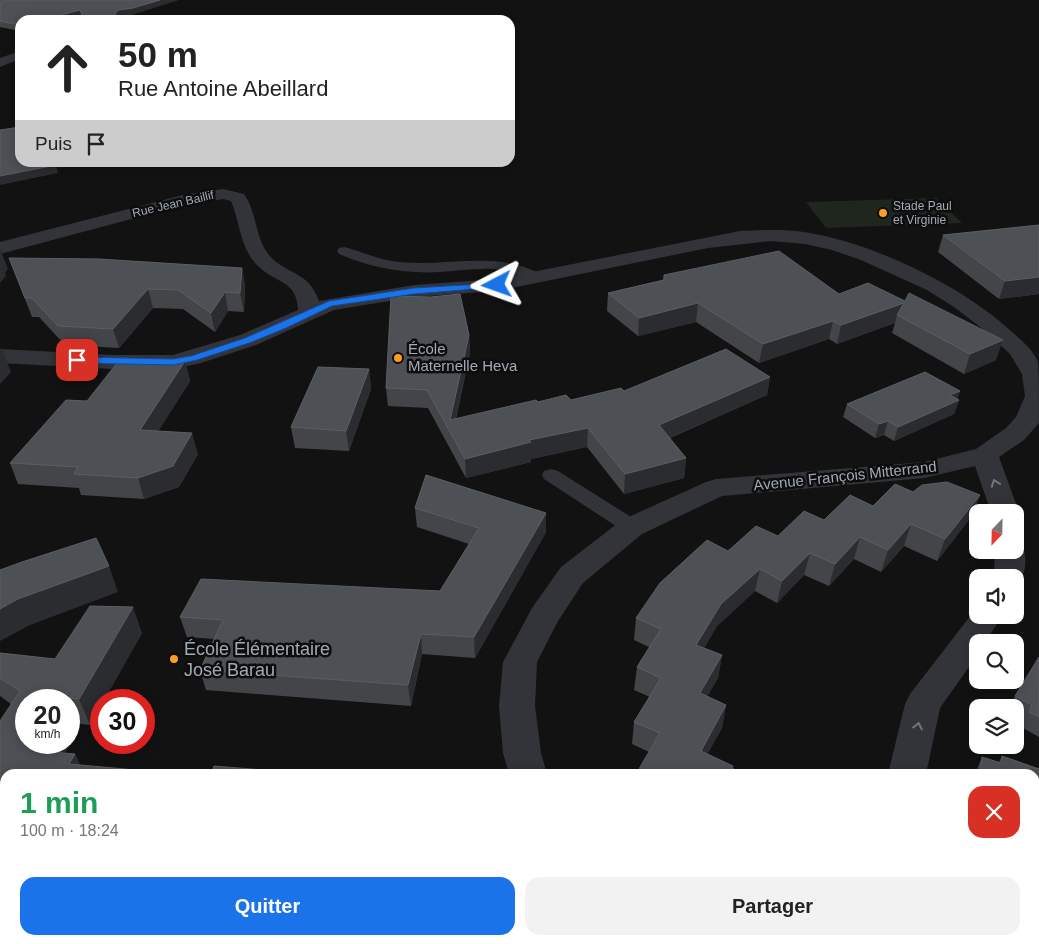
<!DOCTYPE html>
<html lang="fr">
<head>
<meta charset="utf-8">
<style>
	:root { --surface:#fff; --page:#f2f2f2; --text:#222; --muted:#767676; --accent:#1a73e8 }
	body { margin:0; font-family:Helvetica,sans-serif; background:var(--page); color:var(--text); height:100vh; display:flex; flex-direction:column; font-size:19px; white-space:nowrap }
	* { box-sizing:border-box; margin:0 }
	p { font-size:16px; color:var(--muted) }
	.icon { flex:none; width:28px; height:28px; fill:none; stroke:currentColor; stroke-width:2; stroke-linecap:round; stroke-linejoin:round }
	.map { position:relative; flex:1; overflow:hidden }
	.sheet { position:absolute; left:0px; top:769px; width:1040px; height:176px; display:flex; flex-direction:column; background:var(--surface); border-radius:15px 15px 0 0; box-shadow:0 2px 12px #0003 }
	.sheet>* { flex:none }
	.guide { position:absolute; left:15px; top:15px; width:500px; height:152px; border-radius:15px; box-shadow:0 2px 12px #0003; background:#fff; color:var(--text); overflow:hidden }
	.needle { width:32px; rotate:202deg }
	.buttons { position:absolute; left:969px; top:504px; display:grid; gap:10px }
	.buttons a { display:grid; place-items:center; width:55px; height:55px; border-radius:10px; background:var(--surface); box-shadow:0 2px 12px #0003; font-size:25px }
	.speed { position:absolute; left:15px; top:689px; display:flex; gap:10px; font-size:25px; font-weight:700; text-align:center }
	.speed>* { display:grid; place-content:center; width:65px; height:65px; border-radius:50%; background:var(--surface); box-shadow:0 2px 12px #0003; line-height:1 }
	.speed small { font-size:12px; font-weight:400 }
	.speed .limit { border:8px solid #d22; background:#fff; color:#111 }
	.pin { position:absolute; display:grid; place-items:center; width:42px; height:42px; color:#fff; margin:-21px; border-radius:10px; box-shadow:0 2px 8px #0006 }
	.me { position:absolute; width:55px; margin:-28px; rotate:266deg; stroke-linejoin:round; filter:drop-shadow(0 0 4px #0008) }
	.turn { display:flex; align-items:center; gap:18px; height:105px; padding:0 20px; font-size:22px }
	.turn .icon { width:65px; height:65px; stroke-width:2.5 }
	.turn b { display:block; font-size:35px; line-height:42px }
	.then { display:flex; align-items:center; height:48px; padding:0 20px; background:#0003; gap:10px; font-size:19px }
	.round { display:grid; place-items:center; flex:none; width:52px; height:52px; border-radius:15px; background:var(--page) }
	.headline { display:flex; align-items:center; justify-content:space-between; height:85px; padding:0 20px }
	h1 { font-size:30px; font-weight:700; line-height:38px; color:#1e9e55 }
	.action { display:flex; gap:10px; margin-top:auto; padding:10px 20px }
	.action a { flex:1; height:58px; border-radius:15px; background:var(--accent); color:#fff; font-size:20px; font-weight:700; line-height:58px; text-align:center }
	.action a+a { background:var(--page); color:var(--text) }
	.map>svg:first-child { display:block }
</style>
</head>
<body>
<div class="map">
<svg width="1039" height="944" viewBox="0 0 1039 944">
	<rect width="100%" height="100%" fill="#121213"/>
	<path fill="#1e261e" d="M936 198 962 223 826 228 806 202Z"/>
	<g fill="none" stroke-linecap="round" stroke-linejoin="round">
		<g fill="#323439" fill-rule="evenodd">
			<path d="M344 247C363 252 379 260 399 262 444 267 490 252 532 270 537 272 542 274 545 278L538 282C523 278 510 271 494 269 476 268 458 271 440 272 406 274 371 268 339 254L337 251 339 248Z"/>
			<path d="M551 469 558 471 639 522 642 527 639 532 632 534 625 532 544 479 542 475 544 471Z"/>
		</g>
		<g fill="#323439" fill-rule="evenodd">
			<path d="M132 15 136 16 138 18 136 20H119L121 18Z"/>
			<path d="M20 51V59L0 67V58Z"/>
			<path d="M223 189 244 194C257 212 255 238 269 255 286 275 308 270 319 301L414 285 497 279 740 231C762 230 783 229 804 232 871 242 961 285 1011 331 1021 340 1033 349 1038 362 1039 372 1039 410 1039 423L1024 440 999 457 1019 512 1015 519V512H991L975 466 924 478 722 496 642 534 583 583 558 621 537 662 535 706 541 753 547 774H509L503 753 499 706 503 662 532 608 561 567 622 520 706 482 716 479 924 462 976 449 1006 428 1016 417 1025 396 1022 374 1010 354 984 330 954 307 927 290 861 260 832 250 805 244 771 241 708 248 497 291 414 297 334 310 256 345 201 363 173 369H113L0 363V349L113 355H173L240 335 298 310C297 279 275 284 257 265 240 248 240 222 231 201L223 199 184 205 0 254V242L183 195Z"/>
			<path d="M1015 541 1021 543C1028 555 1027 577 1015 586V578H991L994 570 995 550H1015Z"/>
			<path d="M978 606V615H1003L985 642H978V654L940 708 926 774H888L905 704 910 694Z"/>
			<path d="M554 940H598L599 944H555Z"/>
			<path d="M845 940H889L888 944H844Z"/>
		</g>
	</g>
	<g fill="#434549">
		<path d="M0 1 135 14 121 16 118 18 119 20H84L82 15 20 20V31L0 27Z"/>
		<path d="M1039 225V294L999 299 938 252 943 235Z"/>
		<path d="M9 258 242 268 245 286 244 312 228 311 215 332 183 309 153 308 119 348 65 345 39 317H32Z"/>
		<path d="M664 275 839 294 868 283 996 360 964 374 892 333 895 323 837 344 829 339 759 363 696 322 638 336 607 311 608 293 663 280Z"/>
		<path d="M469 335 470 353 456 419 538 402 571 400 624 391 770 377 767 395 670 438 686 458 684 478 624 494 587 447 531 459V462L466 478 428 408 388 406 386 388Z"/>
		<path d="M185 361 190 381 158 431 198 454 179 487 144 499 81 495 79 488 18 484 10 463 87 401Z"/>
		<path d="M369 369 371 389 349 451 295 448 291 427Z"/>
		<path d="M960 391 957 399 959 400 954 414 894 441 884 435 875 438 843 417 847 404Z"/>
		<path d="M913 492 980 495 972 516 937 561 904 546 881 572 854 559 829 586 804 575 777 603 755 591 717 626 704 648 722 655 718 678 707 696 726 705 722 728 707 754 733 766 732 769 649 752 632 744 634 722 650 697 634 690 637 667 649 647 634 640 636 618 728 551 778 536 824 520 873 506Z"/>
		<path d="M415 508 546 513V532L475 658 422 654 411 706 206 690 200 670 214 639 187 637 180 617 440 591 469 544 417 527Z"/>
		<path d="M142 633 104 700H101L90 725 80 724 65 753 75 754 80 765 5 774V860L0 859V721L11 704 0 696V653L55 659Z"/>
		<path d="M1039 657V737L1021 727 1024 721 1015 716V708H1009L1015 696Z"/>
		<path d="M1002 756 1039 769V944H956V940H1035V774H975L982 757 999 762Z"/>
		<path d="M668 940H801L799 944H667Z"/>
	</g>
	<g fill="#2b2c2f">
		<path d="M160 0H179L135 14 121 16 117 19 115 13 119 10Z"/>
		<path d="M80 10 82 15 66 20H43Z"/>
		<path d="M56 165 58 173 0 185V176Z"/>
		<path d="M0 248 8 269 5 273 6 276 0 283Z"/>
		<path d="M242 268 245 286 244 312 240 293Z"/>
		<path d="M1039 277V294L999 299 1005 281Z"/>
		<path d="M148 289 153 308 119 348 113 329Z"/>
		<path d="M225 292 228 311 215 332 211 313Z"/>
		<path d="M698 303 696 322 638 336 639 318Z"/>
		<path d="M904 303 897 315 895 323 837 344 841 325Z"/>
		<path d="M833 321 829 339 759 363 763 344Z"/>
		<path d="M469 335 470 353 452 435 450 420Z"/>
		<path d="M1003 340 996 360 964 374 970 354Z"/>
		<path d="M2 349 11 372 0 384V350Z"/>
		<path d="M185 361 190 381 146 451 140 430Z"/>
		<path d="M369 369 371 389 349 451 346 431Z"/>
		<path d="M770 377 767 395 657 443 659 425Z"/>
		<path d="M960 391 956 401 959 400 954 414 894 441 898 427 950 395Z"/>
		<path d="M888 421 884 435 875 438 879 424Z"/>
		<path d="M588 428 587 447 531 459V462L466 478 465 459 529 440Z"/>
		<path d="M192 433 198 454 179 487 144 499 138 478Z"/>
		<path d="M686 458 684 478 624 494 625 474Z"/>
		<path d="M980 495 972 516 937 561 945 539Z"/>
		<path d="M546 513V532L475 658 474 637Z"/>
		<path d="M911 524 904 546 881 572 888 550Z"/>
		<path d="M860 537 854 559 829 586 835 564Z"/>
		<path d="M810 553 804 575 777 603 782 581Z"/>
		<path d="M109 566 118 592 30 625 0 641V609L18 599Z"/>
		<path d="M760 569 755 591 717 626 692 667 696 645 721 604Z"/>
		<path d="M133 607 142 633 104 700H101V705L90 725 79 699Z"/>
		<path d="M421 634 422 654 411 706 408 685Z"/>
		<path d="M722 655 718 678 696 716 700 693Z"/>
		<path d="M69 698 80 724 54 774 40 751 44 742H69V700H68Z"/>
		<path d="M726 705 722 728 697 773 701 751Z"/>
		<path d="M75 754 84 774 69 764Z"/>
	</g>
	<g fill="#4d5055" stroke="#5b5e64">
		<path d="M4 0H160L133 8 119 10 115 13 119 20H84L80 10 43 20H20V25L0 21V1Z"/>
		<path d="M20 127V162H53L56 165 0 176V130Z"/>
		<path d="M1039 225V277L1005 281 943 235Z"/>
		<path d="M779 251 839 294 868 283 905 301 909 293 1003 340 970 354 897 315 904 303 841 325 833 321 763 344 698 303 639 318 608 293 664 280V275Z"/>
		<path d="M9 258 99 259 242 268 240 293 225 292 211 313 178 290 148 289 113 329 58 326 32 298H25Z"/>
		<path d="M460 294 469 335 450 420 536 400 538 402 566 395 571 400 621 388 624 391 726 349 770 377 659 425 686 458 625 474 588 428 529 440 531 442 465 459 427 390 386 388 391 296 431 297Z"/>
		<path d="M121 358 185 361 140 430 192 433 173 466 138 478 74 474 78 467 10 463 66 400 87 401Z"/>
		<path d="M318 367 369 369 346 431 291 427Z"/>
		<path d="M925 372 960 391 950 395 959 400 898 427 888 421 879 424 847 404Z"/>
		<path d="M426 475 546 513 474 637 421 634 408 685 200 670 223 620 180 617 201 579 440 591 479 528 415 508Z"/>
		<path d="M947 482 980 495 945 539 911 524 888 550 860 537 835 564 810 553 782 581 760 569 721 604 696 645 722 655 700 693 726 705 701 751 733 766 732 768 743 774H636L660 733 634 722 661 678 637 667 661 629 636 618 660 583 707 540 728 551 756 526 778 536 804 511 824 520 850 495 873 506 895 484 913 492 922 485Z"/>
		<path d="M96 538 109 566 18 599 0 609V570L22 562Z"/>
		<path d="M90 606 133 607 79 699 69 698 68 700H26V742H44L40 751 75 754 69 764 181 774H5V835H0V721L20 691 0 678V653L55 659Z"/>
		<path d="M1039 657V717L1029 712 1032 705 1015 696Z"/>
		<path d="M1002 756 1039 769V944H963V940H1035V774H980L982 757 1001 763Z"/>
		<path d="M214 766 264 770 263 774H211Z"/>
		<rect x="396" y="940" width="73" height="4"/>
		<path d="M689 940H800L799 944H696Z"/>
	</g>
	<defs><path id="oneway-chevron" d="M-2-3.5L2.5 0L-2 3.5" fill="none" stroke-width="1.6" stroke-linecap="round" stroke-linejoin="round" transform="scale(1.25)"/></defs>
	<g stroke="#70757d">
		<use href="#oneway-chevron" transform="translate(995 483) rotate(-110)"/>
		<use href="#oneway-chevron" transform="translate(918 726) rotate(-77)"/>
	</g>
	<path fill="#1a73e8" stroke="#114b97" d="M497 283 500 284V287L414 294 332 306 286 328 252 342 197 360 173 365 77 363 72 360 77 357 173 359 191 356 245 338 329 301 414 288Z"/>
	<g fill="#fc9e21" stroke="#0d0d0e" stroke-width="2">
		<circle cx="883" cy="213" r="5"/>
		<circle cx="398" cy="358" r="5"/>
		<circle cx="174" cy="659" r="5"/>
	</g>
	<g text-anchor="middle" stroke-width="5" stroke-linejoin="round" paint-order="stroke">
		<g font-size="12" fill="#a2aab5" stroke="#0d0d0e">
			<text transform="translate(173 204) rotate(-13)" y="4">Rue Jean Baillif</text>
		</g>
		<g font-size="12" fill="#a2aab5" stroke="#0d0d0e" text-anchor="start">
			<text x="893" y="210">Stade Paul<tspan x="893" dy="14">et Virginie</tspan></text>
		</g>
		<g font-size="15" fill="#a2aab5" stroke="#0d0d0e" text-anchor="start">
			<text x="408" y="354">École<tspan x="408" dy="17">Maternelle Heva</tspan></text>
		</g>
		<g font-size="15" fill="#a2aab5" stroke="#0d0d0e">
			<text transform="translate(845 476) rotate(-6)" y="5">Avenue François Mitterrand</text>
		</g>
		<g font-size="18" fill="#a2aab5" stroke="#0d0d0e" text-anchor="start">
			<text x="184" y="655">École Élémentaire<tspan x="184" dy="21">José Barau</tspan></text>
		</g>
	</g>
</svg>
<div class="buttons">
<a><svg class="needle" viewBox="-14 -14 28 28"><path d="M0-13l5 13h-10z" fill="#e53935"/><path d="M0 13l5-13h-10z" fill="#767676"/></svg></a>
<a><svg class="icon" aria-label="sound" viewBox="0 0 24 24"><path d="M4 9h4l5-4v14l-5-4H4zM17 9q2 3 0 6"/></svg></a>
<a><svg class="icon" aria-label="search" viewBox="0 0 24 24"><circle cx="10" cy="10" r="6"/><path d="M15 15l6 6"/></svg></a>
<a><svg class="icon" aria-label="layers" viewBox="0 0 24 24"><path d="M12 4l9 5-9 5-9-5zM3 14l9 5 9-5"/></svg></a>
</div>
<div class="speed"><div>20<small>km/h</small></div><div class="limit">30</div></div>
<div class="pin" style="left:77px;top:360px;background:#d93025"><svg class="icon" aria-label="arrive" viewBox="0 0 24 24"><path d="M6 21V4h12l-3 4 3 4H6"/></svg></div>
<svg class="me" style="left:497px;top:285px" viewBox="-20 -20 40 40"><path d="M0-17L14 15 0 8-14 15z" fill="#1a73e8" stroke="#fff" stroke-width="4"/></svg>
<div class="guide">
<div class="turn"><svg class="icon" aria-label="ahead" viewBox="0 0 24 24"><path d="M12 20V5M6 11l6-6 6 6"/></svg><div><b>50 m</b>Rue Antoine Abeillard</div></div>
<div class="then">Puis<svg class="icon" aria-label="arrive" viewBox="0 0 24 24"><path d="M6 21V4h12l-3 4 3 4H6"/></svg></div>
</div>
<section class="sheet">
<div class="headline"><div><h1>1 min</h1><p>100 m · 18:24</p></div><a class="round" style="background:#d93025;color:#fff"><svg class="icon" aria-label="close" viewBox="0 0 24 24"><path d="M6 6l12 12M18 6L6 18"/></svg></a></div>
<div class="action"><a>Quitter</a><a>Partager</a></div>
</section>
</div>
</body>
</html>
